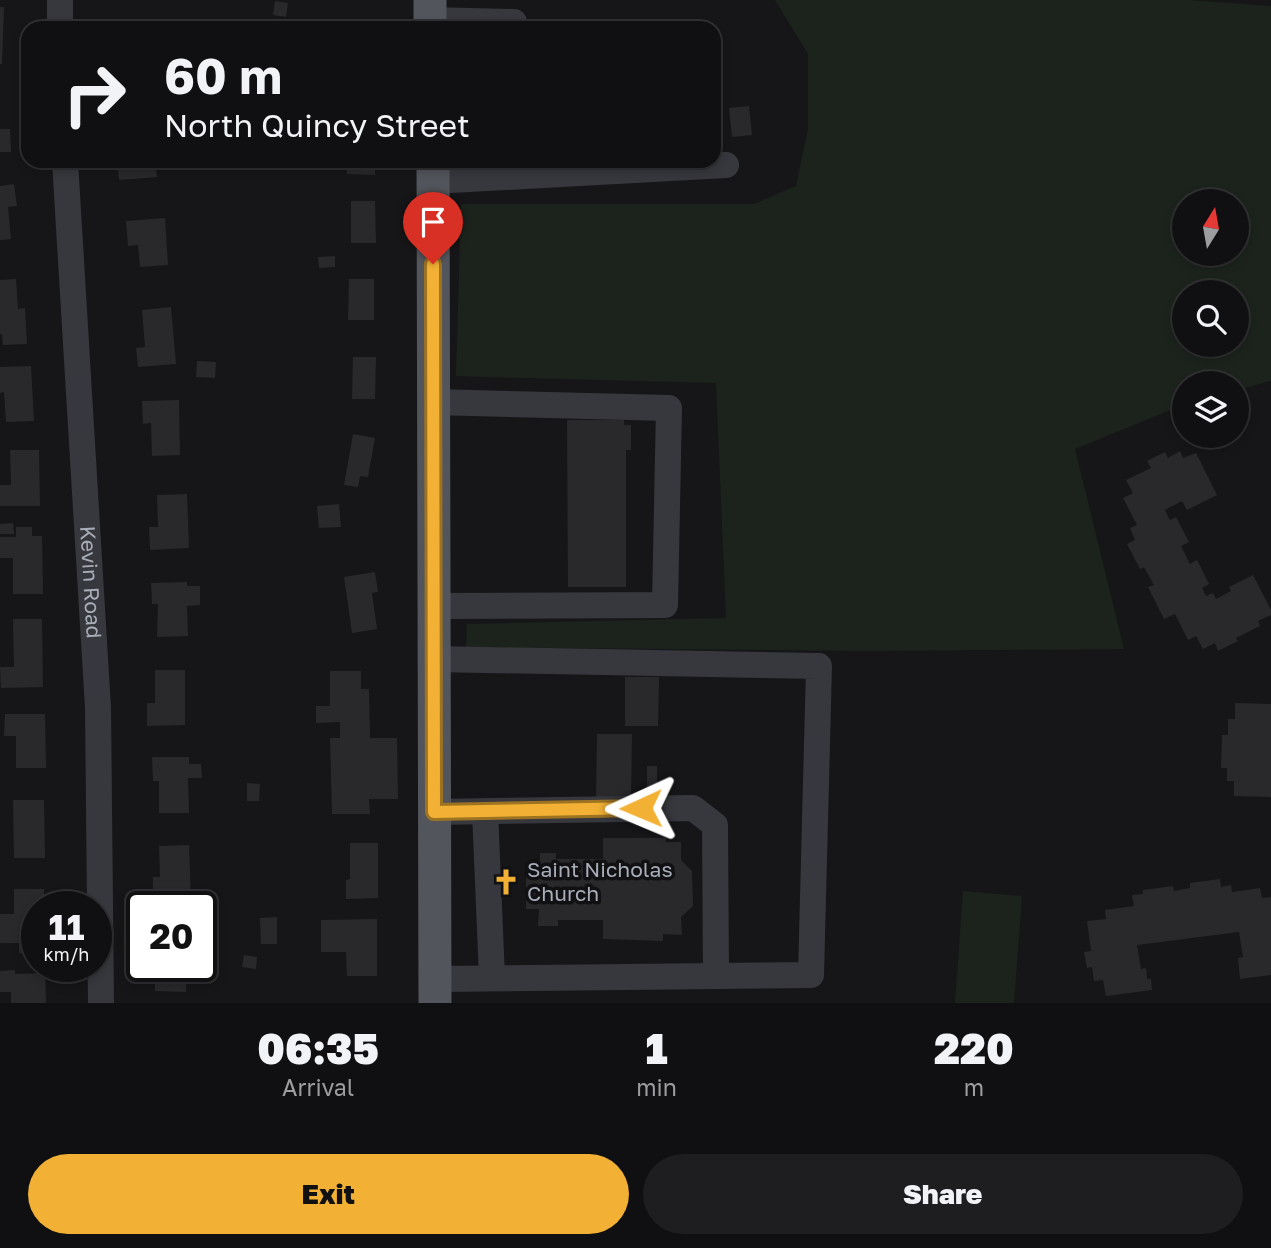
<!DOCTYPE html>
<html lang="en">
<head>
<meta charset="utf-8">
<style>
	:root { --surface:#101012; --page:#1e1e20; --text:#f1f3f6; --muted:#9c9d9f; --line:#303032; --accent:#f2b134 }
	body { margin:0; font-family:"Golos Text",sans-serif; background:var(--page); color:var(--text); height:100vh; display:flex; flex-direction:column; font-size:26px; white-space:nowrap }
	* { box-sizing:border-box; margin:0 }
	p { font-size:23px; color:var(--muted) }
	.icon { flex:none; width:38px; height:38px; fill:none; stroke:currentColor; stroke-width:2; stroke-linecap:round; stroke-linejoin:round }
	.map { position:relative; height:1003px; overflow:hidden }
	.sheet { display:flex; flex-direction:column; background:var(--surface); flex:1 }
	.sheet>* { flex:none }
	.hud { position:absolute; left:21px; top:21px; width:700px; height:147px; border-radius:21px; box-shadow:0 4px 10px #0003,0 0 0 2px var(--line); background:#101012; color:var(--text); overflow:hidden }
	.needle { width:46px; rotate:11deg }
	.fabs { position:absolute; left:1172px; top:189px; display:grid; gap:14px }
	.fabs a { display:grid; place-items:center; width:77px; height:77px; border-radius:50%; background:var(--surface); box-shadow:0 4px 10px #0003,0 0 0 2px var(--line); font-size:35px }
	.speed { position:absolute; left:21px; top:891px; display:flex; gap:14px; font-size:35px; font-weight:700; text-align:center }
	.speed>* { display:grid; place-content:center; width:91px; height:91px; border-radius:50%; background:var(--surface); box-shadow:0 4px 10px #0003,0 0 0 2px var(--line); line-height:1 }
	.speed small { font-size:18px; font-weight:400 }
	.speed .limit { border:4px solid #111; border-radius:10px; background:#fff; color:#111 }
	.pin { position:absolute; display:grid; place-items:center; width:60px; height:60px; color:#fff; margin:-72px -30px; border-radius:50% 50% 50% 0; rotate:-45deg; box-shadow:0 0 7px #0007 }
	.pin .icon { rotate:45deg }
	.me { position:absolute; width:77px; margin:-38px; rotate:269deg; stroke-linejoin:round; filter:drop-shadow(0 0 5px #0008) }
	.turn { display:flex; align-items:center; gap:24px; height:147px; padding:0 28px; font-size:32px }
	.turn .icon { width:91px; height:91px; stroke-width:2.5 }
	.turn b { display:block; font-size:49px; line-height:60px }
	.eta { display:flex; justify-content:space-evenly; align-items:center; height:119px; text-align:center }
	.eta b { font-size:42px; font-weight:800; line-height:49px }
	.cta { display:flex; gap:14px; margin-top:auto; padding:14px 28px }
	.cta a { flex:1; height:80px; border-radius:42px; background:var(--accent); color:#111; font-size:28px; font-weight:800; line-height:80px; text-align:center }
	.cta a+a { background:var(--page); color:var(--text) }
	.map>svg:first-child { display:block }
</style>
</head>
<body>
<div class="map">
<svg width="1271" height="1003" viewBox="0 0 1271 1003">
	<rect width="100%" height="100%" fill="#161618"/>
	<g fill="#1c231d" fill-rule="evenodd">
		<path d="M775 0H1188L1271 6V381L1237 390V383H1185V404L1075 449 1124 649 866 651 466 647 467 624 726 618 716 383 456 376 461 204H754L796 186 808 129V54ZM1185 201H1237V254H1185ZM1185 292H1237V345H1185Z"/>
		<path d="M963 891 1022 896 1014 1003H955Z"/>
	</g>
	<g fill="#29292c">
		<path d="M275 1 288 3 286 17 273 15Z"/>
		<path d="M0 7H4L2 64H0Z"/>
		<path d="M714 53H723L720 86 714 85Z"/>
		<path d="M749 106 752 135 732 137 729 108Z"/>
		<path d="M0 129H10L11 152H0Z"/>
		<path d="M117 161H155L157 177 119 180Z"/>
		<path d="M347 161H375V175L347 174Z"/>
		<path d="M14 184 17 206 8 207 11 239 0 240V186Z"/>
		<path d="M351 201H375L376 243H351Z"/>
		<path d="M165 218 168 265 140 267 138 245 128 246 126 221Z"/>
		<path d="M335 256V267L319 268 318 257Z"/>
		<path d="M16 279 18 309 25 308 27 344 3 345 2 334H0V280Z"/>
		<path d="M349 279H374V320H348Z"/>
		<path d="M171 307 176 364 138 367 136 348 145 347 142 310Z"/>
		<path d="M353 357H376L375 399H352Z"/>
		<path d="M197 361 216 362 215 378 196 377Z"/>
		<path d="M31 366 34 421 6 422 4 392 0 393V367Z"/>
		<path d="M179 400 180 455 152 456 151 423 143 424 142 401Z"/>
		<path d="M567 420H624V425H631V450H626V587H568Z"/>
		<path d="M353 434 375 438 368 477 360 476 358 487 344 485Z"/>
		<path d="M10 450H39L40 506H0V485H11Z"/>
		<path d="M1180 451 1183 458 1196 453 1217 495 1187 510 1182 501 1165 510 1170 520 1176 517 1189 542 1181 546 1190 564 1197 560 1209 584 1202 588 1206 596 1213 593 1216 599 1231 591 1229 587 1253 575 1271 610V615L1258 621 1260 626 1236 638 1238 641 1218 651 1215 643 1203 649 1196 636 1188 640 1175 614 1164 619 1148 587 1154 585 1144 567 1140 569 1127 544 1135 540 1130 528 1137 525 1123 498 1133 493 1126 480 1151 468 1147 461 1165 452 1168 458Z"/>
		<path d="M187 494 189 548 150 550 149 527H158L157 495Z"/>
		<path d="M339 504 341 527 319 528 317 506Z"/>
		<path d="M13 523 14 534H0V524Z"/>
		<path d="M16 527H32V536H42L43 594H13V558H0V537H16Z"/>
		<path d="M375 572 378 592 372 593 377 629 352 633 344 577Z"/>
		<path d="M187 582V586H200V605L187 606 188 636 157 637 158 604H152L151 583Z"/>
		<path d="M13 619H42L43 687 1 688 0 667H14Z"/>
		<path d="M155 670H185V725L147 726V703H155Z"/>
		<path d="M330 671H361V689H369L370 738H397L398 799H369L370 814H332L330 738H340V722L316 723V706H330Z"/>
		<path d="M625 677H659L658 726H625Z"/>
		<path d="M1235 703 1271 704V797L1234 796V781H1227V768H1221L1222 735H1228V719H1235Z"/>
		<path d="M5 714H45L46 768H16V736H4Z"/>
		<path d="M597 734H632L631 799 596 798Z"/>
		<path d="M152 757H189V764H201L202 778H188L189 813H159V781H153Z"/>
		<path d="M647 766H657V789L647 790Z"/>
		<path d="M247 783 260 784 259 801H247Z"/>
		<path d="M13 800H44L45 858H14Z"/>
		<path d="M603 838H666V842H681V860L692 871 693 906 681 917 682 935 663 934V941L603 939V920H558V926H538L539 909H526V869H540V853H556V859H603Z"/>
		<path d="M350 843H378V898L346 899V880L350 879Z"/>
		<path d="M189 845 191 901H153V877H160L159 846Z"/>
		<path d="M1220 879 1221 887 1231 885 1232 892 1260 888 1262 898 1271 897V975L1240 979 1238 958 1243 957 1239 932 1137 945 1141 969 1146 968 1147 979H1151L1152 990 1106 996 1103 980 1094 981 1092 967 1087 968 1084 952 1091 951 1087 921 1106 919 1105 910 1134 906 1132 895 1143 894V890L1173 886 1174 891 1190 888V883Z"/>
		<path d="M14 889H44V906H37L36 953H19V943H0V914H14Z"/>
		<path d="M277 917V944H261L260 918Z"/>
		<path d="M377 919V976H347L346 952H321V920Z"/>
		<path d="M244 955 257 957 256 969 242 967Z"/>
		<path d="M155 966H186V992L155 991Z"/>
		<path d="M15 970V974L45 973 46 1003H11V992H0V971Z"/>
	</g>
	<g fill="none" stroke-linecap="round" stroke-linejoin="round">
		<g stroke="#37383d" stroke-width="26">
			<path d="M60 0V28"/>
			<path d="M430 20 514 22"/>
			<path id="s1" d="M65 161 98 708 101 1003"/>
			<path d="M433 181 726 165"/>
			<path d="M433 402 669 408 665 605 434 606"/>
			<path d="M434 659 819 666 811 975 435 979"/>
			<path d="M485 811 492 978"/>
			<path d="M434 812 693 808 715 825 716 976"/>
		</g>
		<g stroke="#53555c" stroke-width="33">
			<path d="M430 28V0"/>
			<path d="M433 161 435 1003"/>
		</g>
	</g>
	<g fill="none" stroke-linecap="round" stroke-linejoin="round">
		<g stroke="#9d7322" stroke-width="18">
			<path id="route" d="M433 264 434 812 641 808"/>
		</g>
		<use href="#route" stroke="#f2b134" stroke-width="12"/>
	</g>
	<defs>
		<g id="church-bare" transform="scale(2.1)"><path d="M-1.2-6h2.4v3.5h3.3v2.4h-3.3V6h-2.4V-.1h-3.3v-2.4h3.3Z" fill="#f2b134" stroke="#111113" stroke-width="2.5" paint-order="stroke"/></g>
	</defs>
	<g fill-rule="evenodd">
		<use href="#church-bare" x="506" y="882"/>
	</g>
	<g text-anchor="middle" stroke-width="7" stroke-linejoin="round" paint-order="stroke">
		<g font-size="21" fill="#a8adb8" stroke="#111113">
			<text dy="7" stroke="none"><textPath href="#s1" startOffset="422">Kevin Road</textPath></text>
		</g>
		<g font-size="21" fill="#a8adb8" stroke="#111113" text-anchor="start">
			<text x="527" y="877">Saint Nicholas<tspan x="527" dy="24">Church</tspan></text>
		</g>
	</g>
</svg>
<div class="fabs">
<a><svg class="needle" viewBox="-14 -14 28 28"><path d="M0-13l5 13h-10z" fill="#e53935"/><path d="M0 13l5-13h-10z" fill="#9c9d9f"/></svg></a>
<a><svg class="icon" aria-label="search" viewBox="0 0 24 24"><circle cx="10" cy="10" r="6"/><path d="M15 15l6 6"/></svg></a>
<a><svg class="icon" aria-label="layers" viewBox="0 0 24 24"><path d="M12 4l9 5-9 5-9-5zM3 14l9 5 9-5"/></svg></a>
</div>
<div class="speed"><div>11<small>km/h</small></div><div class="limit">20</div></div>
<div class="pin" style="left:433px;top:264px;background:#d93025"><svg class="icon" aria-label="arrive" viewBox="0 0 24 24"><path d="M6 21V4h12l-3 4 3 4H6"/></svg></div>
<svg class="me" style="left:641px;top:808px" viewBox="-20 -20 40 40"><path d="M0-17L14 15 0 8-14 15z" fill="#f2b134" stroke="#fff" stroke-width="4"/></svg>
<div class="hud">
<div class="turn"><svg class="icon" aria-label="right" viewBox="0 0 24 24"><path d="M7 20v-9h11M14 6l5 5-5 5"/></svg><div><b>60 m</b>North Quincy Street</div></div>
</div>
</div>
<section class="sheet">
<div class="eta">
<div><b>06:35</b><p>Arrival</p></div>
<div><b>1</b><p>min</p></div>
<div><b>220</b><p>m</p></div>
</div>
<div class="cta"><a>Exit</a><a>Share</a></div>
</section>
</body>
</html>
